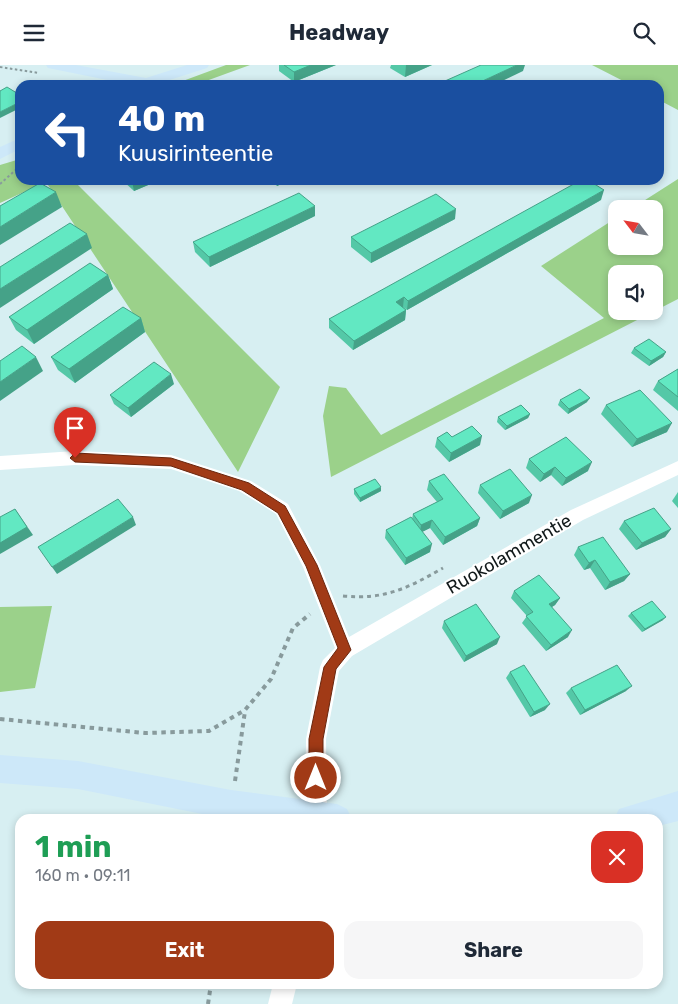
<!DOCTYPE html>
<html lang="en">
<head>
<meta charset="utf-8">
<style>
	:root { --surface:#fff; --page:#f6f6f7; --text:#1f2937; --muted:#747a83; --accent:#a13a16 }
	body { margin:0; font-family:Rubik,sans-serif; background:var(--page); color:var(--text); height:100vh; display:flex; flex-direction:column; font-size:19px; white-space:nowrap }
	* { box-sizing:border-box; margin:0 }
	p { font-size:16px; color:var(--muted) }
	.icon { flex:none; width:28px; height:28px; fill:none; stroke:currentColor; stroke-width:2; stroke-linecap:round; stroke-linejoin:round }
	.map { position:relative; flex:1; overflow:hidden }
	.side { position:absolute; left:15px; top:749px; width:648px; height:175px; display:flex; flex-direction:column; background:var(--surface); border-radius:15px; box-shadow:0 2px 8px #0003 }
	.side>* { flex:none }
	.top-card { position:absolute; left:15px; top:15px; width:649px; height:105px; border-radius:15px; box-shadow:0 2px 8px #0003; background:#1a4fa0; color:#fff; overflow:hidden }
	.needle { width:32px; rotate:301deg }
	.buttons { position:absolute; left:608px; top:135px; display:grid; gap:10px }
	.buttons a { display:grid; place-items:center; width:55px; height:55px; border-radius:10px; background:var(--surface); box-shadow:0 2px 8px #0003; font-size:25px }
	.pin { position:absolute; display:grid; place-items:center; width:42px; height:42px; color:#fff; margin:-51px -21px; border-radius:50% 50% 50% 0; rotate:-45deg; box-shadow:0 0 5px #0007 }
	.pin .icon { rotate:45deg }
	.me { position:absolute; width:55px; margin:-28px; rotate:0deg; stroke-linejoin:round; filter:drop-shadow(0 0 4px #0008) }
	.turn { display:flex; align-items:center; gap:18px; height:105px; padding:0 20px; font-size:22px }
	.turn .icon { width:65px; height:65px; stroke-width:2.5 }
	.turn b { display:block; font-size:35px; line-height:42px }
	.round { display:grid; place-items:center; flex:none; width:52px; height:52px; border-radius:15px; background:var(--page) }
	.headline { display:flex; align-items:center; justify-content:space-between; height:85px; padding:0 20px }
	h1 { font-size:30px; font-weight:700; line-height:38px; color:#1e9e55 }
	.primary-button { display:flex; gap:10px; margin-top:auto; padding:10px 20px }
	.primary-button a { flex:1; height:58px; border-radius:15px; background:var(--accent); color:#fff; font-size:20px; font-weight:700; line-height:58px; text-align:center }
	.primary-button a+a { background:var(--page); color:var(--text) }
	header { display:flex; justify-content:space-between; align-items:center; height:65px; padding:0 20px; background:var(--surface); font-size:22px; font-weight:700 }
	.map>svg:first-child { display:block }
</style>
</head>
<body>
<header><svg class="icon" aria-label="menu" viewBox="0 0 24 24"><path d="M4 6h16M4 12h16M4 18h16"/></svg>Headway<svg class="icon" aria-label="search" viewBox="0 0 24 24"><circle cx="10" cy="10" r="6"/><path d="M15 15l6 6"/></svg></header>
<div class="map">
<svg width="678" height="939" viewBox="0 0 678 939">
	<rect width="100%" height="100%" fill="#d7eff2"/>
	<g fill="#9bd18a" fill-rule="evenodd">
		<path d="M226 0H250L195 20H172Z"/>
		<path d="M592 0H678V45L659 35V20H631Z"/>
		<path d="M20 94V115H73L280 322 238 407 46 117 0 138V100Z"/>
		<path d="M678 114V234L331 412 323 351 329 321 346 323 381 370 604 253 541 201 616 153V181H654V144H631ZM616 209H654V246H616Z"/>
		<path d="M52 541 35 623 0 627V542Z"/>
	</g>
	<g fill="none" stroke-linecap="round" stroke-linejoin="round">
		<g stroke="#889a9c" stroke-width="2" stroke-dasharray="2.5 2.5" stroke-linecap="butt">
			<path d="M0 2 39 8"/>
			<path d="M0 119 20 101"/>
		</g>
		<path stroke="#889a9c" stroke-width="3" stroke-dasharray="4 4" stroke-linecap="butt" d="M343 531C385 535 408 523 443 503"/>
		<g stroke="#889a9c" stroke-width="4" stroke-dasharray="4.5 4.5" stroke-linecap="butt">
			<path d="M0 654 145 668 209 666 245 645 271 614 293 563 310 549"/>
			<path d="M235 716 245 646"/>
			<path d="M208 939 211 919"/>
		</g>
		<g fill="#fff" fill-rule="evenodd">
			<path d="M75 386 171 390 251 416 288 439 320 500 349 572 571 445 678 396V410L583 455 352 591 339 606 326 674 327 754H305L306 674 320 602 323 595 335 583 303 502 276 449 239 426 171 404 75 400 0 405V391Z"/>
			<path d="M273 919H297L292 939H268Z"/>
		</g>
		<g fill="#cde8f9" fill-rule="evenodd">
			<path d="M46 0H76L146 13 187 0H209L207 3 154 20H132L53 4 48 3Z"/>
			<path d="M20 73V84L0 94V82Z"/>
			<path d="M0 690 78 696 231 725 337 739 347 744 352 754H227L78 724 0 718Z"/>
			<path d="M678 726V756L658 761V754H614L619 744Z"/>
		</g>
	</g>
	<g fill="#54c8a7">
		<path d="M279 0H336L294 17 279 6Z"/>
		<path d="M391 0H432L405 12 390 3Z"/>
		<path d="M122 115H160L134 126Z"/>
		<path d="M270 115H290L277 121Z"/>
		<path d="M601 135 407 245 403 242 406 245 405 255 353 285 329 263V254Z"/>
		<path d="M315 151 210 202 195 187 193 177Z"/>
		<path d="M455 154 371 198 351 182V172Z"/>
		<path d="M108 210 113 224 34 279 16 265 9 252Z"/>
		<path d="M141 253 145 267 75 318 58 305 51 292Z"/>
		<path d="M634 283 666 287 663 292 649 301 631 288Z"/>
		<path d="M678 304V346L653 325 658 316Z"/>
		<path d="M174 319 131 352 114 339 110 330Z"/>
		<path d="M560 335 587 337 568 349 558 340Z"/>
		<path d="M606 340 667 367 632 382 601 349Z"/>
		<path d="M530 349 528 353 505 365 497 357 498 352Z"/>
		<path d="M452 372 480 380 449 397 435 382 437 373Z"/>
		<path d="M529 394 588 406 562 421 551 410 540 417 526 403Z"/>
		<path d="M429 416 480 453 477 461 443 480 430 463 422 467 430 487 405 500 385 473 386 465 412 454 413 449 437 437 427 425Z"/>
		<path d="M480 420 529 438 500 454 478 428Z"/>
		<path d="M354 424 381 426 360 437 354 429Z"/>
		<path d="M678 427V443L672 436Z"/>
		<path d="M624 456 671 464 665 472 636 485 619 464Z"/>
		<path d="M578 482 630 509 624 516 605 525 590 503 584 505 574 490Z"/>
		<path d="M514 526 560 533 555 540 552 542 568 572 546 586 522 558 527 551 511 533Z"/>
		<path d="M631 548 663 555 642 567 628 551Z"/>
		<path d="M444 556 497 579 464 597 442 563Z"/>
		<path d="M510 607 545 645 530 652 506 613Z"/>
		<path d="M571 623 626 626 580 650 566 628Z"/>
	</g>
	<g fill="#45a288">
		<path d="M311 0H336L294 17V7Z"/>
		<path d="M406 0H432L405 12Z"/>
		<path d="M517 0H525L523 6 494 20H474Z"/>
		<path d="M20 37V43L0 53V47Z"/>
		<path d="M135 115H160L134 126 132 116Z"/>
		<path d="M277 115H290L277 121Z"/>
		<path d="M604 125 601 135 407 245 408 236Z"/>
		<path d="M56 127 62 142 0 180V162Z"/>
		<path d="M315 141V151L210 202 209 192Z"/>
		<path d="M456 144 455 154 371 198V188Z"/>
		<path d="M87 169 92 183 0 243V224Z"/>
		<path d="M108 210 113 224 34 279 27 265Z"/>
		<path d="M404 232 403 242 395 246 396 237Z"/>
		<path d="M406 245 405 255 353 285 354 276Z"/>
		<path d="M141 253 145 267 75 318 69 304Z"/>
		<path d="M666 287 663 292 649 301 651 296Z"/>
		<path d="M36 292 43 306 0 336V317Z"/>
		<path d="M171 309 174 319 131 352 128 343Z"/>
		<path d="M590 333 587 337 568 349 569 344Z"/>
		<path d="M530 349 528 353 505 365 507 361Z"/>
		<path d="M672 358 667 367 632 382 637 374Z"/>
		<path d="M482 371 480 380 449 397 451 388Z"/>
		<path d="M592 397 588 406 562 421 566 413Z"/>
		<path d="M555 402 551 410 540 417 544 409Z"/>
		<path d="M381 422V426L360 437V433Z"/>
		<path d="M532 430 529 438 500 454 503 446Z"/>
		<path d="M15 444 33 470 0 489V478Z"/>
		<path d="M133 452 136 460 57 509 52 502Z"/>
		<path d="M480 453 477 461 443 480 445 472Z"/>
		<path d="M432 455 430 463 420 468 421 460Z"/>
		<path d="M671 464 665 472 636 485 642 478Z"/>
		<path d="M432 479 430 487 405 500 406 493Z"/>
		<path d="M595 495 590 503 584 505 589 498Z"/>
		<path d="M630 509 624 516 605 525 610 517Z"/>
		<path d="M560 533 555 540 545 546 549 539Z"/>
		<path d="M666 552 663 555 642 567 645 564Z"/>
		<path d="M572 565 568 572 546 586 551 580Z"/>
		<path d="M500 572 497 579 464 597 466 591Z"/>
		<path d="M632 621 626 626 580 650 585 645Z"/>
		<path d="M550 639 545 645 530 652 534 647Z"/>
	</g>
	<g fill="#62e8c2" stroke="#45a288">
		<path d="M284 0H311L294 7Z"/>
		<path d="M481 0H517L474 20H436Z"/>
		<path d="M7 22 20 30V37L0 47V26Z"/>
		<path d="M581 115H588L604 125 408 236 404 232 396 237 406 245 354 276 329 254Z"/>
		<path d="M40 118 56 127 0 162V141Z"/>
		<path d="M299 128 315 141 209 192 193 177Z"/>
		<path d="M436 129 456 144 371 188 351 172Z"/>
		<path d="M70 158 87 169 0 224V202Z"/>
		<path d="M90 198 108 210 27 265 9 252Z"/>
		<path d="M123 242 141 253 69 304 51 292Z"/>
		<path d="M649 274 666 287 651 296 634 283Z"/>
		<path d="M22 281 36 292 0 317V296Z"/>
		<path d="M154 297 171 309 128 343 110 330Z"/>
		<path d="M678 304V332L658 316Z"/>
		<path d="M580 324 590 333 569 344 560 335Z"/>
		<path d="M640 325 672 358 637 374 606 340Z"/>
		<path d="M521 340 530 349 507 361 498 352Z"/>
		<path d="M472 361 482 371 451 388 437 373 447 367 452 372Z"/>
		<path d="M566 372 592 397 566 413 555 402 544 409 529 394Z"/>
		<path d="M510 404 532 430 503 446 480 420Z"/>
		<path d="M444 409 480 453 445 472 432 455 421 460 413 449 443 434 429 416Z"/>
		<path d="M375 414 381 422 360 433 354 424Z"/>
		<path d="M118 434 133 452 52 502 38 482Z"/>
		<path d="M654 443 671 464 642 478 624 456Z"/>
		<path d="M15 444 27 462 0 478V452Z"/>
		<path d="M411 452 432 479 406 493 386 465Z"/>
		<path d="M603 472 630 509 610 517 595 495 589 498 578 482Z"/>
		<path d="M539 510 560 533 549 539 572 565 551 580 526 551 533 547 514 526Z"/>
		<path d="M652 536 666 552 645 564 631 548Z"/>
		<path d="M476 539 500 572 466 591 444 556Z"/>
		<path d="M524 600 550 639 534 647 510 607Z"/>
		<path d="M617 600 632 621 585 645 571 623Z"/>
	</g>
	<path fill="#a13a16" stroke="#69260e" d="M75 388 171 393 249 418 285 441 317 500 351 585 336 604 323 674V713L321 718 316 720 311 718 309 713V674L324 602 338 583 306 501 278 448 242 425 171 401 75 397 70 393Z"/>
	<g text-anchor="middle" stroke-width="4" stroke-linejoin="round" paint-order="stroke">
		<g font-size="18" fill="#11191a" stroke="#fff">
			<text transform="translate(509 489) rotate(-30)" y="6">Ruokolammentie</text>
		</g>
	</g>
</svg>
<div class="buttons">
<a><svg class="needle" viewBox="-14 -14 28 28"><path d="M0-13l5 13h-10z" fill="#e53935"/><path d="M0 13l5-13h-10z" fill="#747a83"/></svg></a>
<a><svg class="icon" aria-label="sound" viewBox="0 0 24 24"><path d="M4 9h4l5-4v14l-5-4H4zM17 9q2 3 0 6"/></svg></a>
</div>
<div class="pin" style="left:75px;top:393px;background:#d93025"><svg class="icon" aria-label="arrive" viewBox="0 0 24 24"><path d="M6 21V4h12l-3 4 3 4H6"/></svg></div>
<svg class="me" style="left:316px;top:713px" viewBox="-20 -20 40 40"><circle r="17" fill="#a13a16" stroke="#fff" stroke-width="3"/><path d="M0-11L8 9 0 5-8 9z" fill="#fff"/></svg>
<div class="top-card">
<div class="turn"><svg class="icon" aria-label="left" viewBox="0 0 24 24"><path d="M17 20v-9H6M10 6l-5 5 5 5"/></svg><div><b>40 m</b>Kuusirinteentie</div></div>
</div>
<section class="side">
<div class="headline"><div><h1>1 min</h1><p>160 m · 09:11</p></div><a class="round" style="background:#d93025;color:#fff"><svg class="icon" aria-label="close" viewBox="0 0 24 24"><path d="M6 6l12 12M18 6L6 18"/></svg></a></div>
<div class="primary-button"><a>Exit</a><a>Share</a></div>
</section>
</div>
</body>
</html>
